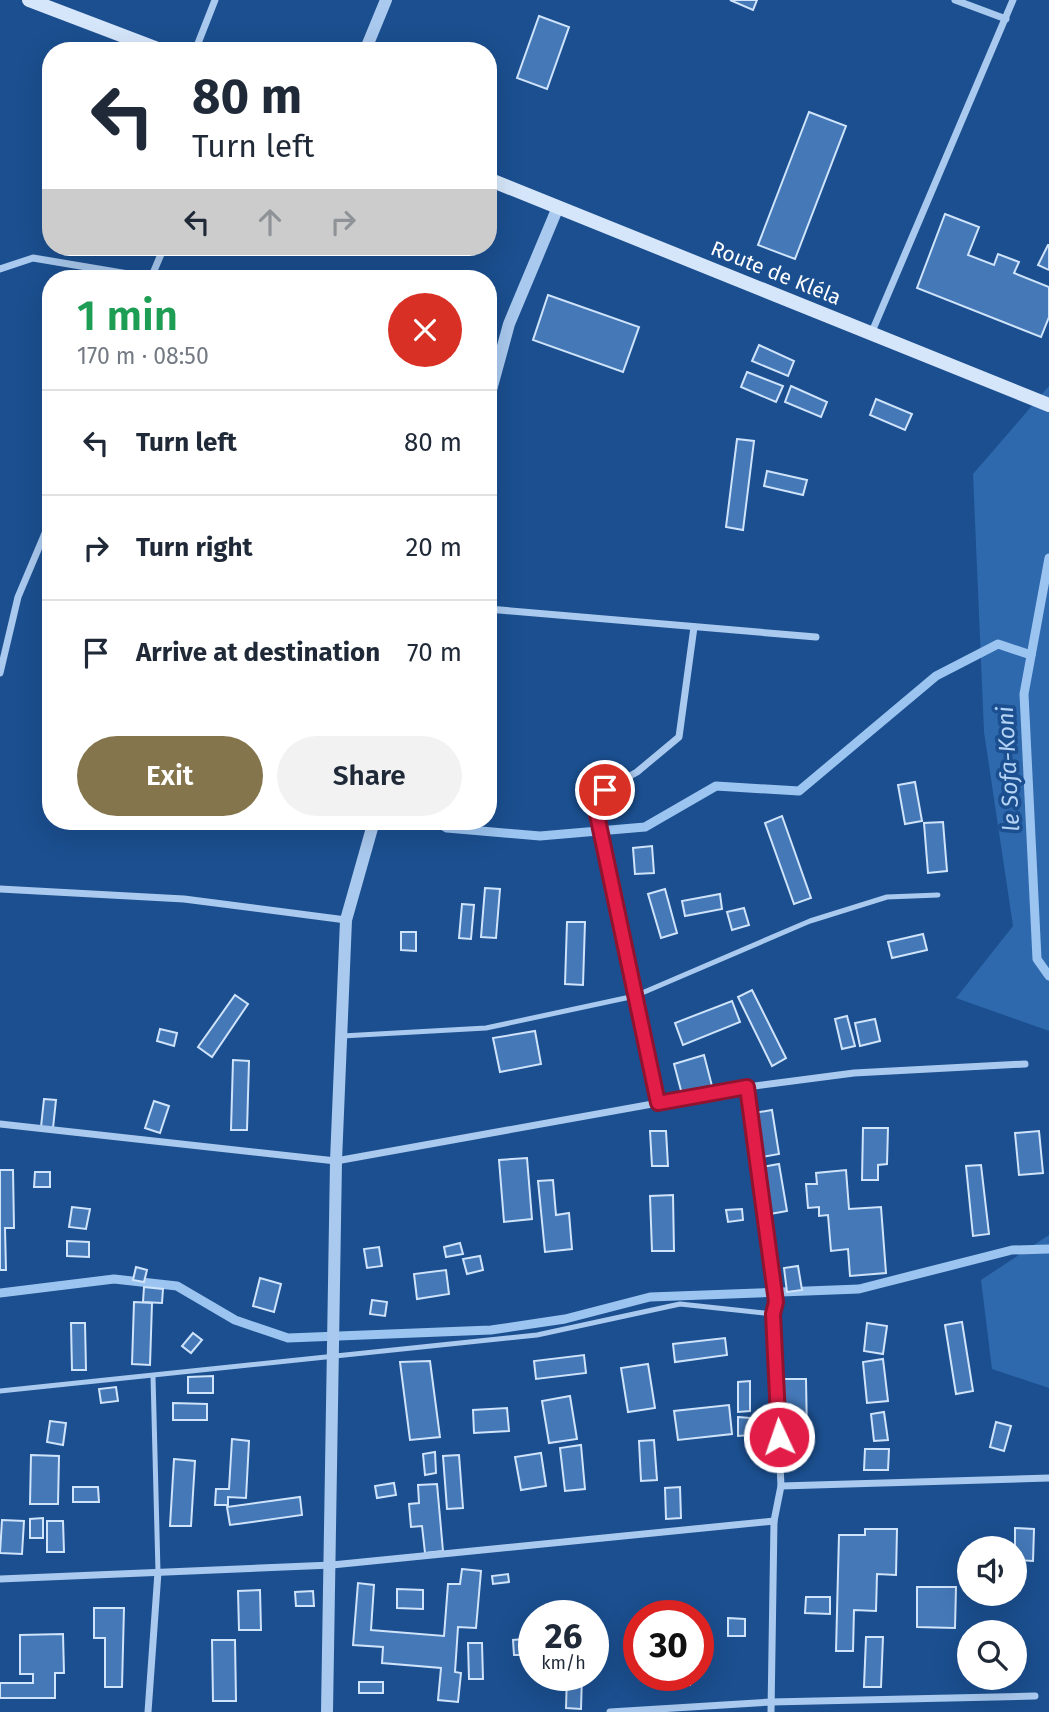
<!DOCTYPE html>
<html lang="en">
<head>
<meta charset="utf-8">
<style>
	:root { --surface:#fff; --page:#f2f2f3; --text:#1f2937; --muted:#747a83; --line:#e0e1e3; --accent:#84754c }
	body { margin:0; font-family:"Fira Sans",sans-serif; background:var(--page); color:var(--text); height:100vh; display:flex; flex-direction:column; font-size:26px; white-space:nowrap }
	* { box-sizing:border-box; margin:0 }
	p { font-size:23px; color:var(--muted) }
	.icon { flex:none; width:38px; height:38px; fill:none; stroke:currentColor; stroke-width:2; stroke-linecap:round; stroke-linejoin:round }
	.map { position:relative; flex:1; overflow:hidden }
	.side { position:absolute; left:42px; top:270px; width:455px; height:560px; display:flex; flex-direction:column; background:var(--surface); border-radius:28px; box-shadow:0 7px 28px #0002 }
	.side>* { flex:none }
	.banner { position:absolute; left:42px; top:42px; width:455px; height:214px; border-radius:28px; box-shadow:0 7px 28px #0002; background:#fff; color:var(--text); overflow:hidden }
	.buttons { position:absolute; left:957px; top:1536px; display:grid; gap:14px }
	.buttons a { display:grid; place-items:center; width:70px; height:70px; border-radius:50%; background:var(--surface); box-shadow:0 7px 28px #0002; font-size:35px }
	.speed { position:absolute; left:518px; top:1600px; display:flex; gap:14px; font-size:35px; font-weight:700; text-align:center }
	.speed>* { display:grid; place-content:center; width:91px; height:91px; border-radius:50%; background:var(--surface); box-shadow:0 7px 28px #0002; line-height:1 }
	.speed small { font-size:18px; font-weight:400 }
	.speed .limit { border:10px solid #d22; background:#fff; color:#111 }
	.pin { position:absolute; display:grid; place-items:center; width:60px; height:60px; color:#fff; margin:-30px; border:4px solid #fff; border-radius:50%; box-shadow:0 2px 7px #0007 }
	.me { position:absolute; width:77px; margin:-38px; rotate:357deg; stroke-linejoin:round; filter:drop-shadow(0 0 5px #0008) }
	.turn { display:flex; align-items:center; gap:24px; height:147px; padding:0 35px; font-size:32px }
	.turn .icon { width:91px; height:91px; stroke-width:2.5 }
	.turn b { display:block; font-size:49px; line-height:60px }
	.lanes { display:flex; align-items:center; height:66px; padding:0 35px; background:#0003; justify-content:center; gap:35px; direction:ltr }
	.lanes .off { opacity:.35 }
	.round { display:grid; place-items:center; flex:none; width:74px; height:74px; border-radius:37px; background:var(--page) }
	.head { display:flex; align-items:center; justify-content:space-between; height:119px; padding:0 35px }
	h1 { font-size:42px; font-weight:600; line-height:52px; color:#1e9e55 }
	.action { display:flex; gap:14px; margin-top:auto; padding:14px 35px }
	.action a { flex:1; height:80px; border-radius:42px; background:var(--accent); color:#fff; font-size:28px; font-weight:600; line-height:80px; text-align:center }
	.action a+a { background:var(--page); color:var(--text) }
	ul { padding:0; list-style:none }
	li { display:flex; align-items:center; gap:21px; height:105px; padding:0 35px; border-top:2px solid var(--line) }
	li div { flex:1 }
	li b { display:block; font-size:26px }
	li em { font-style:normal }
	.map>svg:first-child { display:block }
</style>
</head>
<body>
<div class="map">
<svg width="1049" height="1712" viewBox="0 0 1049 1712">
	<rect width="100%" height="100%" fill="#1b4f8f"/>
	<g fill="#2e69ad">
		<path d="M1049 386V1031L956 998 1013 926 984 732 973 474Z"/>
		<path d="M1049 1235V1388L992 1369 981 1280Z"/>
	</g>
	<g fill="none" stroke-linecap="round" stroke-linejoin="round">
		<g stroke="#9cc4f0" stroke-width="9">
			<path d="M1049 558 1024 694 1037 959 1049 976"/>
			<path d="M50 716H51"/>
			<path d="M435 821 447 828 540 836 645 827 716 786 799 791 936 676 998 644 1031 655"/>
			<path d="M0 1293 114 1279 177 1286 235 1320 288 1338 491 1330 565 1319 650 1297 859 1289 1012 1250 1049 1249"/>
		</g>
	</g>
	<g fill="#4478b7" stroke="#cfe3fa" stroke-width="2">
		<path d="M730 0H757L753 10Z"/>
		<path d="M539 16 569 27 547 89 517 78Z"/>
		<path d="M809 112 846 126 795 259 758 245Z"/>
		<path d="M945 214 979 227 968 255 994 265 998 254 1019 262 1014 273 1049 287V317L1041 337 917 288Z"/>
		<path d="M1048 245H1049V270L1038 265Z"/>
		<path d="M548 295 639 327 623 372 533 340Z"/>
		<path d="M759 345 794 361 788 376 752 361Z"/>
		<path d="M747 372 783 386 776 402 741 387Z"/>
		<path d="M791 386 827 402 821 417 785 402Z"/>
		<path d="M876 399 912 414 905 430 870 415Z"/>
		<path d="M737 439 754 441 743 530 726 527Z"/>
		<path d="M767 471 807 480 803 495 764 486Z"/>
		<path d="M915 782 922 821 905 824 898 785Z"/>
		<path d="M782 816 811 898 794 904 765 823Z"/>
		<path d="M943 822 947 871 928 873 924 823Z"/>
		<path d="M652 846 654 873 635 874 633 848Z"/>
		<path d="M485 888 500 889 496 938 481 937Z"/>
		<path d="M665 889 677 933 661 938 648 894Z"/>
		<path d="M720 894 722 909 685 916 682 901Z"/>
		<path d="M462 904 474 905 471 939 459 938Z"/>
		<path d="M744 908 749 925 732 930 727 912Z"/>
		<path d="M567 922H585L583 985 565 984Z"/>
		<path d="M401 932H416V951L401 950Z"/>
		<path d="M923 934 927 950 892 958 888 942Z"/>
		<path d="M752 990 786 1058 772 1066 738 997Z"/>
		<path d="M235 995 248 1004 212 1057 198 1047Z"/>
		<path d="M732 1001 740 1022 683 1045 675 1023Z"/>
		<path d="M847 1016 855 1046 842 1049 835 1019Z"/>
		<path d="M875 1019 880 1041 860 1046 855 1023Z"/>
		<path d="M160 1029 177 1033 174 1046 157 1041Z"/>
		<path d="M535 1031 541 1064 500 1072 493 1038Z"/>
		<path d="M704 1055 713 1090 683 1098 674 1064Z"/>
		<path d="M233 1060 249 1061 247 1130H231Z"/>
		<path d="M44 1099 56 1100 53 1128 41 1127Z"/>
		<path d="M154 1101 169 1106 160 1133 145 1128Z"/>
		<path d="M772 1110 779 1154 762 1157 754 1113Z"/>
		<path d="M863 1128H888L887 1164 878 1165V1180H862Z"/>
		<path d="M650 1131H666L668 1166H652Z"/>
		<path d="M1039 1131 1043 1173 1019 1175 1015 1133Z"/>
		<path d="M527 1158 532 1219 504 1222 499 1160Z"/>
		<path d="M779 1164 787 1211 770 1214 762 1167Z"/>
		<path d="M981 1165 989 1234 973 1236 966 1166Z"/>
		<path d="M0 1170H13L14 1228H5L6 1270H0Z"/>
		<path d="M846 1170 849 1209 881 1207 886 1273 850 1276 848 1249 831 1251 828 1215 819 1216V1207L808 1208 806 1184H817L816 1173Z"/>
		<path d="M35 1172H50V1187H34Z"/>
		<path d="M553 1180 556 1215 569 1213 572 1249 545 1252 538 1181Z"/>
		<path d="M673 1195 674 1251H652L650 1196Z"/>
		<path d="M72 1207 90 1209 86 1229 69 1227Z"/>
		<path d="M742 1209 743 1220 728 1222 726 1210Z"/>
		<path d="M67 1241 89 1242V1257L67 1256Z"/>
		<path d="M460 1243 463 1254 446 1257 444 1247Z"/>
		<path d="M379 1247 382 1266 367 1268 364 1249Z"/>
		<path d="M480 1256 483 1270 467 1274 463 1259Z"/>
		<path d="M798 1266 802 1290 787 1292 784 1268Z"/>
		<path d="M136 1267 147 1270 144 1282 133 1280Z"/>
		<path d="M446 1270 449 1294 417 1299 414 1274Z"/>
		<path d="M260 1278 281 1284 274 1312 253 1306Z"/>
		<path d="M144 1287 163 1289 162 1303 143 1302Z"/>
		<path d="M372 1300 387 1302 385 1316 370 1314Z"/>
		<path d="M134 1302 152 1303 150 1365 132 1364Z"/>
		<path d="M962 1322 973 1391 956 1394 945 1325Z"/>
		<path d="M71 1323H85L86 1370H72Z"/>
		<path d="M867 1323 887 1326 883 1354 864 1351Z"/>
		<path d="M193 1333 202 1340 191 1353 182 1346Z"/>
		<path d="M725 1338 727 1355 675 1362 673 1344Z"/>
		<path d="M584 1355 586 1373 536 1379 534 1361Z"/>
		<path d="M883 1359 888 1401 867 1403 863 1362Z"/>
		<path d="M430 1361 440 1437 410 1440 400 1362Z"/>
		<path d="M648 1364 655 1408 628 1412 621 1368Z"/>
		<path d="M213 1376V1393H188V1377Z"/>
		<path d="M779 1379H806L807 1436H781Z"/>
		<path d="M750 1381V1411L738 1412V1382Z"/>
		<path d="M116 1387 118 1401 101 1403 99 1389Z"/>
		<path d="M570 1396 577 1439 549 1443 542 1401Z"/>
		<path d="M173 1403 207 1404V1420H173Z"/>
		<path d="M729 1405 732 1434 678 1440 674 1411Z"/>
		<path d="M507 1408 509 1431 474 1433 473 1410Z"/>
		<path d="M884 1412 888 1440 874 1441 871 1414Z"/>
		<path d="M738 1417 750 1418V1435L738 1436Z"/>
		<path d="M50 1421 66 1423 63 1445 47 1442Z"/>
		<path d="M996 1422 1011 1426 1004 1451 990 1447Z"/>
		<path d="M232 1439 249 1441 246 1498 228 1497V1505H215L216 1489H229Z"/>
		<path d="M654 1440 657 1480 641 1481 639 1441Z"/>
		<path d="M581 1445 585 1489 565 1491 560 1448Z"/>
		<path d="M865 1449H889L888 1470H864Z"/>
		<path d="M435 1452 436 1473 425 1475 423 1454Z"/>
		<path d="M541 1453 546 1486 521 1490 515 1457Z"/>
		<path d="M31 1455 59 1456 58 1504H30Z"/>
		<path d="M459 1455 463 1508 447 1509 443 1456Z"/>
		<path d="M174 1459 195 1461 191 1526H170Z"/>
		<path d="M394 1483 396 1495 377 1498 375 1486Z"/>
		<path d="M437 1484 443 1551 425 1553 422 1526 411 1527 409 1504 419 1503 418 1485Z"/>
		<path d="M73 1487H98L99 1502H73Z"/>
		<path d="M680 1487 681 1518 666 1519 665 1488Z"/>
		<path d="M300 1497 302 1515 230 1525 227 1507Z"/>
		<path d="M43 1518V1538H30V1519Z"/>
		<path d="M2 1520 24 1521 22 1554 0 1553Z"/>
		<path d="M47 1521H63L64 1552H47Z"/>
		<path d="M1015 1528 1034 1529 1033 1561 1015 1560Z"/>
		<path d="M865 1529H897L896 1575 877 1574 876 1611 854 1610 853 1651H836L839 1535H865Z"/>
		<path d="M462 1569 481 1571 476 1628 458 1627 455 1672 461 1673 458 1702 438 1700 441 1668 382 1663 383 1647 353 1645 358 1583 374 1585 371 1630 444 1636 448 1584H460Z"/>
		<path d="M508 1574 509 1582 493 1584 492 1576Z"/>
		<path d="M917 1587H956L955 1628 917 1627Z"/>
		<path d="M397 1589 423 1590V1609L397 1608Z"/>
		<path d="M260 1590 261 1630H239L238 1591Z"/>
		<path d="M313 1591 314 1606H296L295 1592Z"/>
		<path d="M806 1597H830V1614L805 1613Z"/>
		<path d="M94 1608H124L122 1687H105V1638H94Z"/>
		<path d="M728 1618 745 1619V1636H728Z"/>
		<path d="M63 1634 64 1673H55V1698H0V1683H33V1674H20V1635Z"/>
		<path d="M866 1637H883L881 1687H864Z"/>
		<path d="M523 1639 524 1655H514L513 1640Z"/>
		<path d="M212 1640H235L236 1701H213Z"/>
		<path d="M468 1643H482L483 1679H469Z"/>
		<path d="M567 1675H582L581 1709 566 1708Z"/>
		<path d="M668 1675H690V1685H667Z"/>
		<rect x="359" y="1682" width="24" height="11"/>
	</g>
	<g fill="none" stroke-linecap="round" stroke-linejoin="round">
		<g stroke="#a9c9ee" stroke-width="5">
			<path d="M342 1036 486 1028 635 996 810 921 887 897 938 895"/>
			<path d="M153 1376 158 1572"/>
			<path d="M0 1391 537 1335 680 1304 773 1314"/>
		</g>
		<g stroke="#a9c9ee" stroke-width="7">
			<path d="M955 0 1006 19"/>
			<path d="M195 51 215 0"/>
			<path d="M0 269 33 258 152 278"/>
			<path d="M151 278 164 247"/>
			<path d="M871 334 1013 0"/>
			<path d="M488 609 816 637"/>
			<path d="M0 673 18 597 51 519"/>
			<path d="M0 889 184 899 346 920"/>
			<path d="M747 1087 776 1302 773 1314 781 1486 774 1521 771 1712"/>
			<path d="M658 1103 595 810 605 790 637 772 679 737 694 627"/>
			<path d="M0 1124 336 1161 747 1087 854 1073 1025 1064"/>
			<path d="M781 1486 1049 1478"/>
			<path d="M0 1579 332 1565 774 1521"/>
			<path d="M148 1712 158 1572"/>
			<path d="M610 1712 771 1702 1035 1696"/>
		</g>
		<g stroke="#a9c9ee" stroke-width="12">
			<path d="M365 51 386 0"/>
			<path d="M488 401 509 324 558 207"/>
			<path d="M327 1712 336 1161 346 920 374 821"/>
		</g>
		<g stroke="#d6e6fa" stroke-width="14">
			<path d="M29 0 163 51"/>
			<path d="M488 179 1049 405"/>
		</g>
	</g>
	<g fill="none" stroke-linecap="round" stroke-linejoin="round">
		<g stroke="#92132f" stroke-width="18">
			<path id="route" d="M605 790 596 810 658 1103 747 1087 776 1302 773 1314 779 1437"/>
		</g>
		<use href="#route" stroke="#e11d48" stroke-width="12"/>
	</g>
	<g text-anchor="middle" stroke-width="7" stroke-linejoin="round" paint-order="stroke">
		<g font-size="21" fill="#fff" stroke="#1b4f8f">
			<text transform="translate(776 273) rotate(22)" y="7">Route de Kléla</text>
		</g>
		<g font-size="23" font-style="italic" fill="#b5d3f5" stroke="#1b4f8f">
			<text transform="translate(1008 769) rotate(-93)" y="8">le Sofa-Koni</text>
		</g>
	</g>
</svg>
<div class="buttons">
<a><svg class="icon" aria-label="sound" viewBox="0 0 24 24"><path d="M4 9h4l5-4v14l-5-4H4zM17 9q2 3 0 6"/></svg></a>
<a><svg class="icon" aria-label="search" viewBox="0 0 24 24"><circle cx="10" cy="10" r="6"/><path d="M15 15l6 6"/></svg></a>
</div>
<div class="speed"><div>26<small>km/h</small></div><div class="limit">30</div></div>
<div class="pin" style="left:605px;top:790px;background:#d93025"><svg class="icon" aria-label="arrive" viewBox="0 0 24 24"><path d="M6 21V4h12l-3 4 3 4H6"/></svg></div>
<svg class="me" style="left:779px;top:1437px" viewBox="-20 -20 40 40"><circle r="17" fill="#e11d48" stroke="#fff" stroke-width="3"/><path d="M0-11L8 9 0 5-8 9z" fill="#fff"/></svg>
<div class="banner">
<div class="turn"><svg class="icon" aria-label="left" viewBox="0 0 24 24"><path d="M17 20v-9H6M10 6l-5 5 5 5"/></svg><div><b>80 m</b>Turn left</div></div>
<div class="lanes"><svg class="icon" aria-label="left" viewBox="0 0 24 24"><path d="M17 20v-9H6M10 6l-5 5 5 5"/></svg><svg class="icon off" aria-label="ahead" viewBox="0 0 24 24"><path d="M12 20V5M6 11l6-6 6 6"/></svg><svg class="icon off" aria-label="right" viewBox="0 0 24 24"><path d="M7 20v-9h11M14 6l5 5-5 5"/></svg></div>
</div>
<section class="side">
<div class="head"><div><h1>1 min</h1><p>170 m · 08:50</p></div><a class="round" style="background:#d93025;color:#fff"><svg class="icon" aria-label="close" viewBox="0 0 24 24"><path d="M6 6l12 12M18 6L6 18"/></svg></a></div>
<ul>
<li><svg class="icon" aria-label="left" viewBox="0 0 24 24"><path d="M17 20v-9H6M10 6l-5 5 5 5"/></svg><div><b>Turn left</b></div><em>80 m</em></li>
<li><svg class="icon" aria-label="right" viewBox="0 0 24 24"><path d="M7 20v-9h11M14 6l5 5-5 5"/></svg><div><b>Turn right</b></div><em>20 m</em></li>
<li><svg class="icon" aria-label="arrive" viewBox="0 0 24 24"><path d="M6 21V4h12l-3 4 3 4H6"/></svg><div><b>Arrive at destination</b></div><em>70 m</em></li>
</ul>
<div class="action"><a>Exit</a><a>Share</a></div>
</section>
</div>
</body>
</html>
